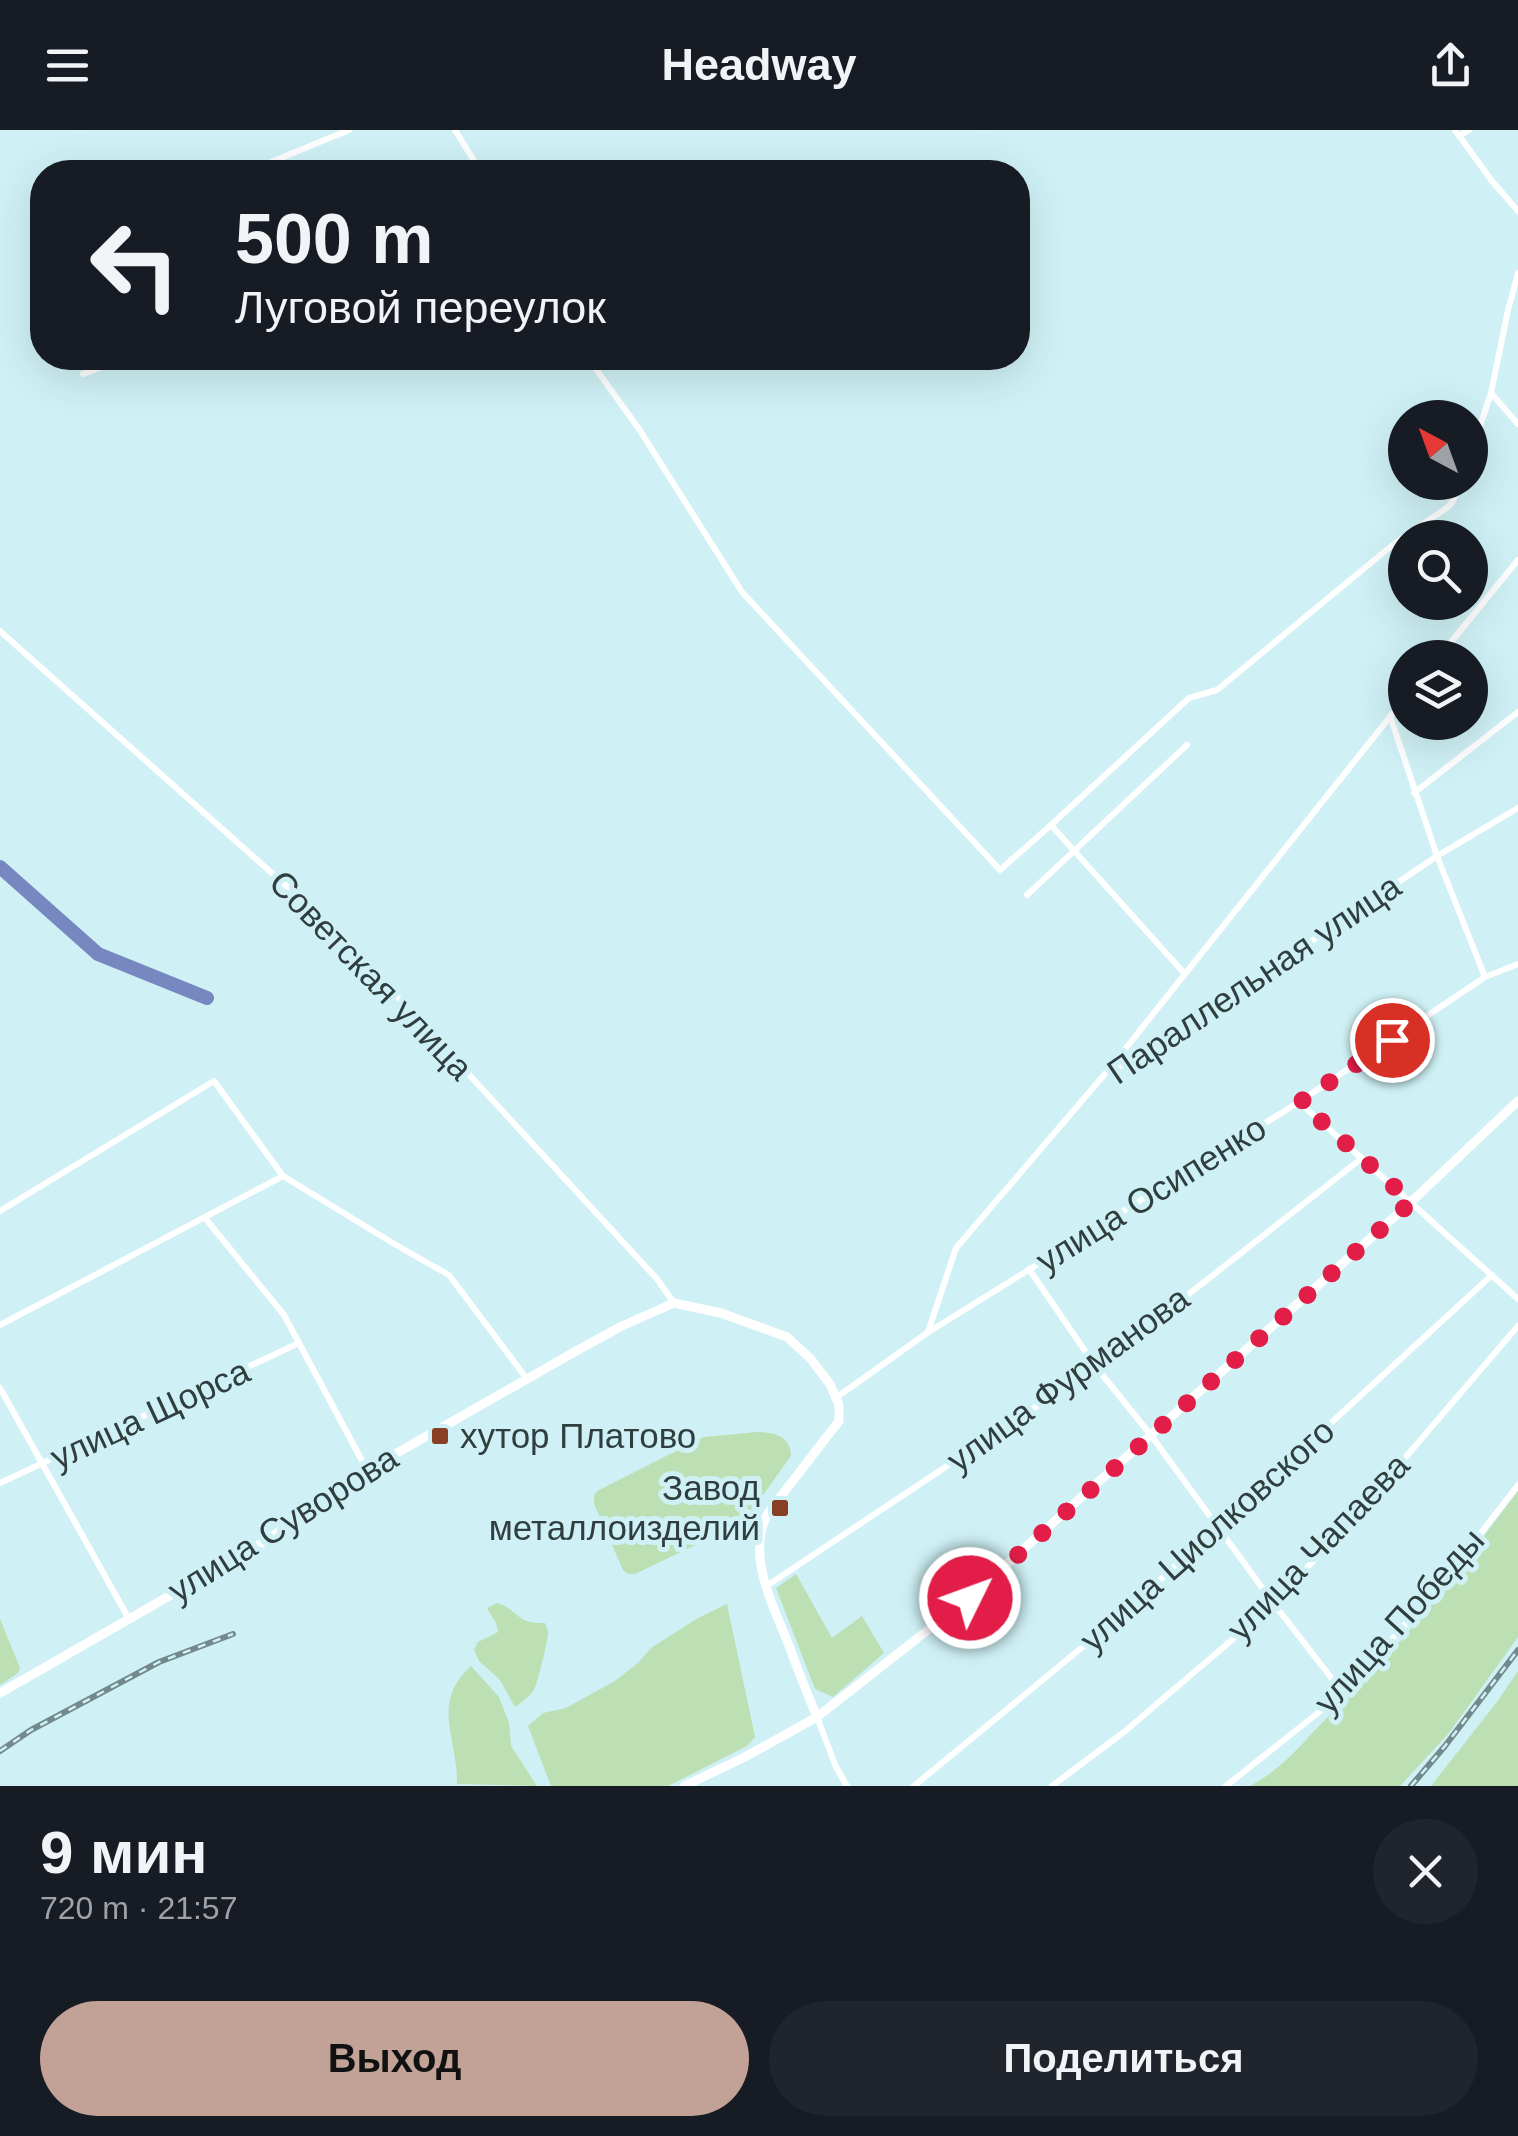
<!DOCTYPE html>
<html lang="ru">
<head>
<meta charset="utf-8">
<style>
	:root { --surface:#171b24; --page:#20242c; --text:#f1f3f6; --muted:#9ea1a6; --accent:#c2a297 }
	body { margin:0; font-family:Helvetica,sans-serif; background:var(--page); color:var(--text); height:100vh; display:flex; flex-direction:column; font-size:38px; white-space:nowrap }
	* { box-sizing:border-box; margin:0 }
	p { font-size:32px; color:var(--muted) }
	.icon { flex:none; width:55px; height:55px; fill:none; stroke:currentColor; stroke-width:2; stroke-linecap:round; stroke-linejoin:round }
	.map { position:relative; height:1656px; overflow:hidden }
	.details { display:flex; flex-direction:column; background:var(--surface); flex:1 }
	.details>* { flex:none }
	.guide { position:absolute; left:30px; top:30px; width:1000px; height:210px; border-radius:40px; box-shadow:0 10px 40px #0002; background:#171b24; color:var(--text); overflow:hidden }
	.needle { width:65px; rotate:319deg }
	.fabs { position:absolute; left:1388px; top:270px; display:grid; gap:20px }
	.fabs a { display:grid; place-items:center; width:100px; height:100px; border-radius:50%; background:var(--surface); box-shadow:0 10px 40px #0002; font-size:50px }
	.pin { position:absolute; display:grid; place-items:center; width:85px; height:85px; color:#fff; margin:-42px; border:5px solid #fff; border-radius:50%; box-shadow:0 2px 10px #0007 }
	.me { position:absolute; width:110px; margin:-55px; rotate:48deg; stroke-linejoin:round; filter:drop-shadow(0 0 8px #0008) }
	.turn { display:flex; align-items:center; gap:35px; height:210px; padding:0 40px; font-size:45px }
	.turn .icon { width:130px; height:130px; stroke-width:2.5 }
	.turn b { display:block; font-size:70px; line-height:85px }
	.round { display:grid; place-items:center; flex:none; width:105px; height:105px; border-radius:52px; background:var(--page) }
	.head { display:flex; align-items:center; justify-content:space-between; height:170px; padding:0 40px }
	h1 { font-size:60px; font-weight:600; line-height:75px }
	.primary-button { display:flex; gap:20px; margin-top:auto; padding:20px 40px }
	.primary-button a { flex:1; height:115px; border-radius:60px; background:var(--accent); color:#111; font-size:40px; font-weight:600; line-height:115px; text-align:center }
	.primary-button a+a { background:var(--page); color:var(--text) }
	header { display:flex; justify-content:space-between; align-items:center; height:130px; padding:0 40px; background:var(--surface); font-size:45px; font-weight:600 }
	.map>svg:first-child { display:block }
</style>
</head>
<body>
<header><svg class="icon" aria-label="menu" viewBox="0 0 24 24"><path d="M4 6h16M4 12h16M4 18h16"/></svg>Headway<svg class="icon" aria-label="share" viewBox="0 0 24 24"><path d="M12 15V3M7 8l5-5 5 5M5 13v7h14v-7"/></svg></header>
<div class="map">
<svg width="1518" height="1656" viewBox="0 0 1518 1656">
	<rect width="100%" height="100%" fill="#cff1f5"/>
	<g fill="#bcdfb3">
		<path d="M757 1302C774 1302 791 1306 791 1326L746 1389H730L708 1409 635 1444H628L623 1440 594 1374V1366L597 1361 704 1307Z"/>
		<path d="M1518 1361V1507L1449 1603 1400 1656H1250C1286 1637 1302 1612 1330 1585 1401 1518 1459 1439 1518 1361Z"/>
		<path d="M796 1444 832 1508 862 1486 884 1523 833 1567 815 1559 776 1458Z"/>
		<path d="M497 1473C520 1480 515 1494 545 1493 546 1496 547 1498 548 1501 549 1507 537 1555 534 1560 529 1567 522 1572 515 1577L500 1550 479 1531 474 1520 478 1512 498 1502 496 1493 487 1478Z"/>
		<path d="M727 1474 755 1607 747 1616 668 1656H551L528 1596 543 1583 566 1578 615 1551 638 1533 651 1518 698 1488Z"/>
		<path d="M0 1489 20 1538 18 1543 0 1555Z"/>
		<path d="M471 1536 499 1567 509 1593 511 1616 537 1656 457 1654C458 1609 430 1573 471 1536Z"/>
		<path d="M1518 1541V1656H1431L1497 1572Z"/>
	</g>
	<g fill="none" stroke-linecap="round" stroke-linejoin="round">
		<path stroke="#7788c0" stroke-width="14" d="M0 737 98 824 207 868"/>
		<g stroke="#fff" stroke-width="6">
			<path d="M455 0 481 42"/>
			<path d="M1455 0 1492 51 1518 81"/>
			<path d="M1459 6 1469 0"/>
			<path d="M247 42 349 0"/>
			<path d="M588 228 639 299 742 462 1000 740 1051 695 1189 568 1217 560 1395 413 1448 377 1453 371 1460 352"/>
			<path d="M83 244 126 228"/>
			<path d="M1491 263 1518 294"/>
			<path d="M1470 326 1491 263 1508 180 1518 143"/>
			<path d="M0 501 337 801 657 1149 674 1173"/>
			<path d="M1438 528 1518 430"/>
			<path d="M1390 586 1437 726 1485 847"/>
			<path d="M1414 663 1518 582"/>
			<path d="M1051 695 1184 843"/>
			<path d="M1027 765 1187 615"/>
			<path d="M1112 938 1130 934 1437 726 1518 678"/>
			<path d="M1299 972 1518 1169"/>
			<path d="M0 1081 214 951 283 1046 396 1115 449 1145 527 1249"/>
			<path d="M205 1088 284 1185 367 1340"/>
			<path d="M1029 1139 1096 1237 1150 1304 1274 1474 1343 1563"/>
			<path d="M0 1195 283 1046"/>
			<path d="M928 1202 956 1118 1110 938 1405 568"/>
			<path d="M0 1258 129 1489"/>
			<path d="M837 1267 927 1203 1299 972 1485 847 1518 834"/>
			<path d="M0 1353 299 1213"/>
			<path d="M765 1457 1096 1237 1362 1028"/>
			<path d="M817 1587 836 1637 847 1656"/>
			<path d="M914 1656 1125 1482 1492 1145"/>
			<path d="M1052 1656 1124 1602 1274 1474 1375 1363 1518 1196"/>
			<path d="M1226 1656 1343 1563 1440 1456 1518 1355"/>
		</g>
		<g stroke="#fff" stroke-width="9">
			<path d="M0 1563 267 1410 367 1340 578 1220 622 1196 674 1173 721 1183 787 1207 810 1228 830 1254 839 1275V1291L768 1383C746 1425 772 1473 788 1513 797 1538 807 1563 817 1587"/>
			<path d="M684 1656 745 1627 817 1587 970 1467 1411 1072 1518 971"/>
		</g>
		<g stroke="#73898b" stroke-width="6">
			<g id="rail">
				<path d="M0 1621 31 1600 159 1532 233 1504"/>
				<path d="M1411 1656 1445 1616 1518 1520"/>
			</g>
		</g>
		<use href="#rail" stroke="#cff1f5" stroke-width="2.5" stroke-dasharray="8" stroke-linecap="butt"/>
	</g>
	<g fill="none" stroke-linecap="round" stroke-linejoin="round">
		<path stroke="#e11d48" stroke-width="18" stroke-dasharray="0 32.4" d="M970 1468 1411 1072 1300 972 1392 910"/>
	</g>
	<g fill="#883f23" stroke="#cff1f5" stroke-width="4">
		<rect x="430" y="1296" width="20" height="20" rx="5"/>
		<rect x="770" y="1368" width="20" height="20" rx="5"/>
	</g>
	<g text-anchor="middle" stroke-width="10" stroke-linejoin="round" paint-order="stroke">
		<g font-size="35" fill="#303e3f" stroke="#cff1f5">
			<text transform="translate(371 845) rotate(46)" y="12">Советская улица</text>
			<text transform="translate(1254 849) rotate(-34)" y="12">Параллельная улица</text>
			<text transform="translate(1151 1064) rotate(-32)" y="12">улица Осипенко</text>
			<text transform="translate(1068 1249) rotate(-36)" y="12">улица Фурманова</text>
			<text transform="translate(150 1284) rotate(-25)" y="12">улица Щорса</text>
			<text transform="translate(283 1394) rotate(-32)" y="12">улица Суворова</text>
			<text transform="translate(1207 1405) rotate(-42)" y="12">улица Циолковского</text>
			<text transform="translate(1318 1417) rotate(-46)" y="12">улица Чапаева</text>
			<text transform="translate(1399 1491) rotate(-48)" y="12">улица Победы</text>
		</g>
		<g font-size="35" fill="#303e3f" stroke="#cff1f5" text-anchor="start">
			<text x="460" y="1318">хутор Платово</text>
			<text x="760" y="1370" text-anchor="end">Завод<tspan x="760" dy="40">металлоизделий</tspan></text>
		</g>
	</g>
</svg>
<div class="fabs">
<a><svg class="needle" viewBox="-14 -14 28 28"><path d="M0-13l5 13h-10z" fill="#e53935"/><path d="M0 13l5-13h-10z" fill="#9ea1a6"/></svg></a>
<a><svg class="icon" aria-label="search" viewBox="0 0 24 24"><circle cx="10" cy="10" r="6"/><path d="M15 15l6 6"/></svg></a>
<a><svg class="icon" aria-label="layers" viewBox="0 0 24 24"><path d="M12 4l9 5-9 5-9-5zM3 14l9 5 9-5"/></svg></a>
</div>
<div class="pin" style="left:1392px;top:910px;background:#d93025"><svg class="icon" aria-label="arrive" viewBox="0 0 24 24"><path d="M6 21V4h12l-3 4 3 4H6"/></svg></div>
<svg class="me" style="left:970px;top:1468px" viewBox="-20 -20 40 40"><circle r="17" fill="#e11d48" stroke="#fff" stroke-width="3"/><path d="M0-11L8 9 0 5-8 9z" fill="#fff"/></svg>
<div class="guide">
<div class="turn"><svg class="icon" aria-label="left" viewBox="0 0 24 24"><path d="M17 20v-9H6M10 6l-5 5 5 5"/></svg><div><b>500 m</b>Луговой переулок</div></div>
</div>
</div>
<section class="details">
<div class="head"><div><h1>9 мин</h1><p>720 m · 21:57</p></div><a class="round"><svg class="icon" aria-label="close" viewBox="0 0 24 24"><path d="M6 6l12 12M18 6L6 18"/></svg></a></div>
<div class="primary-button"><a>Выход</a><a>Поделиться</a></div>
</section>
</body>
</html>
